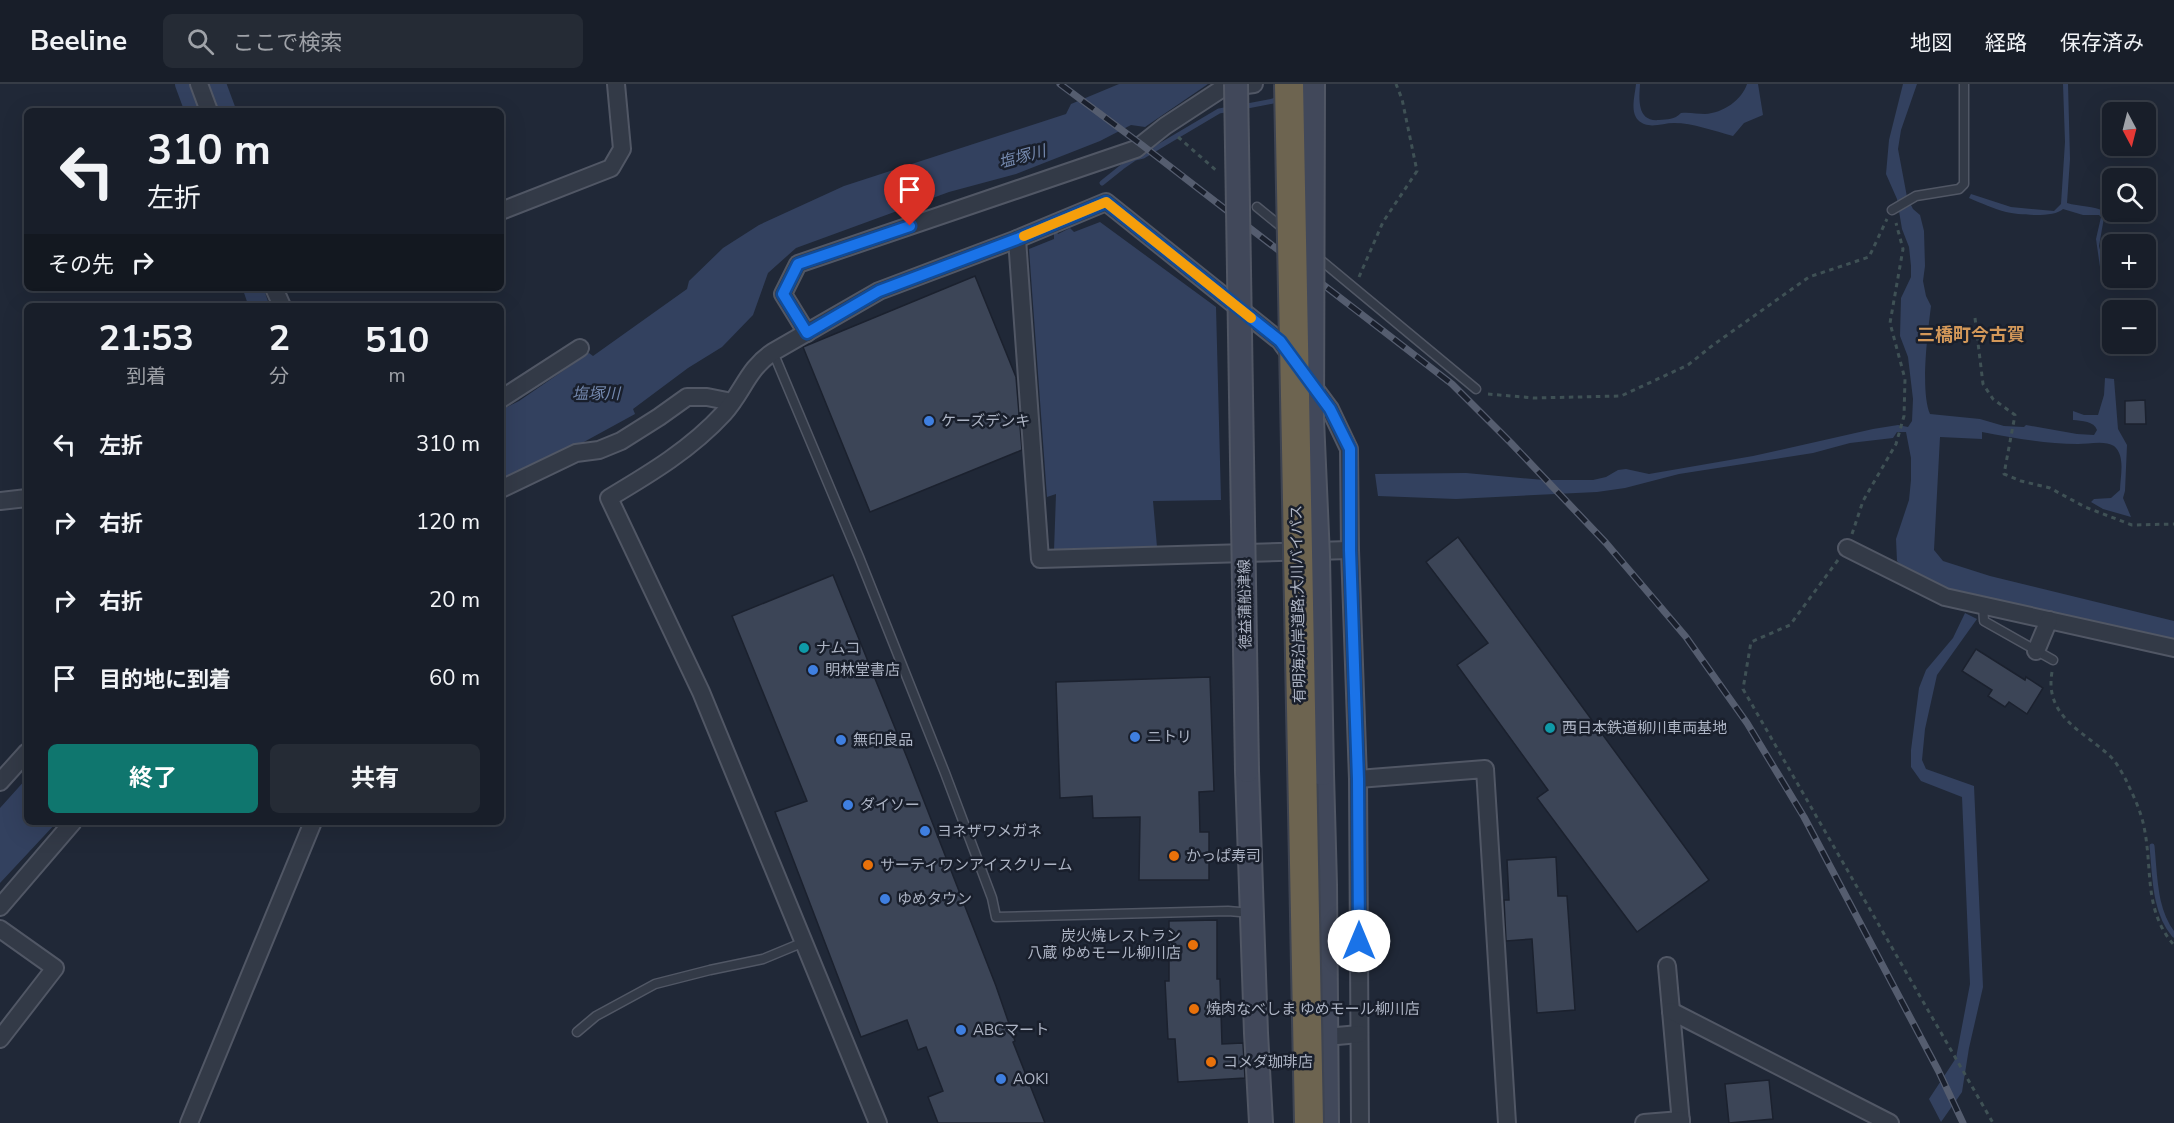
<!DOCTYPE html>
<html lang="ja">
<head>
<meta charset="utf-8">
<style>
	:root { --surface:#181e29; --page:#252b35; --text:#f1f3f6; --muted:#9fa2a8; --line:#363c46; --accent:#0f766e }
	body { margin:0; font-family:"Nunito Sans","Noto Sans JP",sans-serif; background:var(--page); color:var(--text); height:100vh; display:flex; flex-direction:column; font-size:22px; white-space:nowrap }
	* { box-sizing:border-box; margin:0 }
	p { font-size:20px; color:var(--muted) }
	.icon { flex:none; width:33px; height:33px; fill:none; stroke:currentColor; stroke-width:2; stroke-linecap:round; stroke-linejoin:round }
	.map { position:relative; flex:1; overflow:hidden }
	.drawer { position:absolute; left:24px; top:219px; width:480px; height:522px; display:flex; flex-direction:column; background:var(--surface); border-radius:9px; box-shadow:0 6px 24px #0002,0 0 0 2px var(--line) }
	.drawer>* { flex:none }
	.banner { position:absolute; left:24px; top:24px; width:480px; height:183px; border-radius:9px; box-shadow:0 6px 24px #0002,0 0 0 2px var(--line); background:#181e29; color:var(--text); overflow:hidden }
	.needle { width:39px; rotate:173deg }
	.controls { position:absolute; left:2102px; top:18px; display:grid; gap:12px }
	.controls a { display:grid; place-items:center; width:54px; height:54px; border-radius:9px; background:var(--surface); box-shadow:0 6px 24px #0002,0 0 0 2px var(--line); font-size:30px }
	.pin { position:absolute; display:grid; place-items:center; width:51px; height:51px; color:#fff; margin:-62px -26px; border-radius:50% 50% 50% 0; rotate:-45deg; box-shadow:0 0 6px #0007 }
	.pin .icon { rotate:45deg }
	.me { position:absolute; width:66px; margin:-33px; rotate:0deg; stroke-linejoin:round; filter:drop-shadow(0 0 4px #0008) }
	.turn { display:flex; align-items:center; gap:21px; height:126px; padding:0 24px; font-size:27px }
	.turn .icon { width:78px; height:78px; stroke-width:2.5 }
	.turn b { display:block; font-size:42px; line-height:51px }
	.then { display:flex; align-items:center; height:57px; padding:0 24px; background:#0003; gap:12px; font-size:22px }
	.eta { display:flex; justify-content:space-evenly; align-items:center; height:102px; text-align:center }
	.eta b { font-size:36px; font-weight:700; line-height:42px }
	.action { display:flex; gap:12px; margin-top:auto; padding:12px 24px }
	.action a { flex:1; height:69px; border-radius:9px; background:var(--accent); color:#fff; font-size:24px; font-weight:700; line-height:69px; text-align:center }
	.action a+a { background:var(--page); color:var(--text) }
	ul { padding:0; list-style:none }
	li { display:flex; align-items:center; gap:18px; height:78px; padding:0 24px }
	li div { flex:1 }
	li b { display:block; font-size:22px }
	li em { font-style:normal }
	header { display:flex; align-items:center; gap:36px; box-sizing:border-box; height:84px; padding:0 30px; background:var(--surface); border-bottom:2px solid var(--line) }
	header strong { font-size:28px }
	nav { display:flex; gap:33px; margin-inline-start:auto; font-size:21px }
	.search { width:420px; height:54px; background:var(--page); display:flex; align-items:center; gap:15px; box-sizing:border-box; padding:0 21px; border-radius:9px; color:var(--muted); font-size:22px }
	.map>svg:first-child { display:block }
</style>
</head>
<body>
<header>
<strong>Beeline</strong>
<div class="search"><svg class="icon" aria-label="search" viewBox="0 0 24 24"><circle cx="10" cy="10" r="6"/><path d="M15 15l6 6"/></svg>ここで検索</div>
<nav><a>地図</a><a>経路</a><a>保存済み</a></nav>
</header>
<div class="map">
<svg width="2174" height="1039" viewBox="0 0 2174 1039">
	<rect width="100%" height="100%" fill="#202837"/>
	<g fill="#33415f">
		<path d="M1119 0H1208L1145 43 1131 41 1100 57 1016 90 949 108 796 164 768 189 753 231 722 263 688 284 633 325 635 330 540 382 501 399V326L519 317 589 269 593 272 687 205 689 197 723 164 759 141 844 102 1066 30 1071 20Z"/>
		<path d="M1636 0H1640C1639 16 1637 38 1659 36 1668 35 1674 36 1681 29 1690 28 1697 30 1705 30 1723 29 1742 16 1747 0H1758L1763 31 1744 39 1733 52C1714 47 1693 39 1674 39 1662 39 1648 46 1638 36 1630 27 1635 11 1636 0Z"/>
		<path d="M1903 0H1917L1901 46 1898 65 1907 113 1913 125 1920 131 1924 147 1925 182 1923 197 1926 212 1931 222C1928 247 1920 307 1930 330L1980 335 2004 342 2024 343 2026 341 2077 350 2094 351 2097 346C2094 337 2082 337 2073 336V327L2084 331H2098L2104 311 2105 294 2114 295 2118 345 2127 361 2125 407 2123 414 2131 433 2103 425 2091 418 2094 415 2111 414 2120 406C2120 393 2126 372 2114 362 2105 356 2088 360 2078 360 2045 360 2014 354 1982 348V355L1940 353 1934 466 1943 477 1990 492 2174 537V558L1947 507 1916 492 1899 479 1897 477 1896 455 1909 416 1911 396V374L1906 348H1897L1893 354 1850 359 1813 369 1679 390 1625 404 1597 408 1456 415 1378 412 1375 390 1466 389 1544 396H1593L1606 393 1618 386 1626 385 1649 390 1753 372 1873 345 1898 341 1908 343 1912 337 1913 315 1908 273 1900 252 1901 214 1911 193V182L1909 163 1902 145 1897 115 1886 90 1889 56Z"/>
		<path d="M2063 0H2068L2070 75 2067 119C2079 123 2094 121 2105 128L2099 162 2106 189 2101 190 2096 155 2101 133 2099 131H2083L2063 125C2054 134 2019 131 2006 128 1994 125 1981 119 1969 114L1971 110 2011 123 2054 127 2061 120 2065 58Z"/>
		<path d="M1100 138 1216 223 1221 416 1153 417 1157 463 1054 467 1056 410 1047 413 1029 165 1054 155V150L1057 148 1058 150 1070 144 1074 148Z"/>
		<path d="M1965 529 1977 535 1937 591 1925 645 1922 676 1926 685 1974 702 1983 903 1969 964 1962 1008 1941 1038 1929 1015 1956 974 1970 900 1962 713 1921 697 1911 683V666L1919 604 1926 586 1953 554Z"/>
		<path d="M27 694V738H57L0 799V724Z"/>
	</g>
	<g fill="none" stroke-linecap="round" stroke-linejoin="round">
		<g stroke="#33415f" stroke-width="5">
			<path d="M1242 23 1273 17 1279 14"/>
			<path d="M1102 99 1122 83 1135 74 1143 72 1219 27 1230 25"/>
			<path d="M2152 762C2155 792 2154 827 2174 851"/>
		</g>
		<g stroke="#33415f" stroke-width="20">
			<path d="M185 0 195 27"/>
			<path d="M216 0 226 27"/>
			<path d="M253 204 259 222"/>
		</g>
	</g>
	<g fill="#3c4557" stroke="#1b212e" stroke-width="1.5">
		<path d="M975 192 1016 293 1022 366 870 428 803 263Z"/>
		<path d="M2145 316 2146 340H2125V317Z"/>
		<path d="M1458 453 1709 796 1637 848 1537 714 1548 706 1457 581 1488 559 1426 478Z"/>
		<path d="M833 491 908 676 996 902 1015 957 1013 958 1045 1039H938L928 1013 943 1007 926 963 918 966 907 936 861 953 775 728 807 717 732 532Z"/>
		<path d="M1976 565 2025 596 2026 593 2043 604 2027 630 2009 618 2005 623 1988 612 1992 606 1962 587Z"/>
		<path d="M1210 593 1214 707 1199 708 1200 748H1209V796H1139L1140 733 1093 734 1092 712 1060 714 1056 598Z"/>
		<path d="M1556 773 1558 812H1567L1575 926 1537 929 1532 855 1506 857 1504 816H1509L1507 776Z"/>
		<path d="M1217 836V895H1220L1222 960 1243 959 1245 994 1178 998 1175 955H1168L1165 897H1169V837Z"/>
		<path d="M1769 996 1773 1035 1729 1039 1725 1000Z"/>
	</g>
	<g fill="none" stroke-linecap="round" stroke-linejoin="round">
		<g stroke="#515765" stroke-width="11">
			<g id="service">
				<path d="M1257 123 1284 145"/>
				<path d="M1892 126 1916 112 1959 105 1964 100V0"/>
				<path d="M1317 173 1476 305"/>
				<path d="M773 268 859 473 945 689 992 814 996 833 1228 827 1252 829"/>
				<path d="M1983 521 1984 537 2053 576"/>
				<path d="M577 948 596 932 655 900 710 886 763 875 804 858"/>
			</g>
		</g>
		<g stroke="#515765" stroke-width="20">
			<g id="minor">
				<path d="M199 0 209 27"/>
				<path d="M501 127 611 84 622 65 616 0"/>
				<path d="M1017 155 1040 475 1350 466"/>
				<path d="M274 204 282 222"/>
				<path d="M807 249 783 210 798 180 1136 65 1165 42 1223 4 1254 0"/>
				<path d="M1310 298 1330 325 1349 365 1350 466 1358 695 1360 1039"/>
				<path d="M501 315 580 264"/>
				<path d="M501 405 576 369 599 366 621 357 659 333 687 313H707L732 318"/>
				<path d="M0 417 27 414"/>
				<path d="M1847 464 1945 513 2174 564"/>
				<path d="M2036 567 2049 536"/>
				<path d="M1358 695 1485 685 1507 1039"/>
				<path d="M0 698 27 668"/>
				<path d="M0 823 73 738"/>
				<path d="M0 845 55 884 0 955"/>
				<path d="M1667 882 1681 1039"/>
				<path d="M1671 927 1890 1039"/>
				<path d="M1326 953 1359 950"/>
				<path d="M189 1039 313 738"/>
				<path d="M878 1039 701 608 609 414C651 389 691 365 724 329 743 308 748 284 773 268L879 207 1017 155 1106 118 1280 257 1293 275"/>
				<path d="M1644 1039 1681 1036"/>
			</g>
		</g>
		<g stroke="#515765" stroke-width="26">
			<g id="secondary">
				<path d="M1247 687 1256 949 1261 1039"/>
				<path d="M1322 690 1325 801 1327 1039"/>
			</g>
		</g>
		<g stroke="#3f5155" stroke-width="3" stroke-dasharray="4.5 4.5" stroke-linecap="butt">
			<path d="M1178 53 1218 88"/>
			<path d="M1359 193 1383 138 1417 87 1402 15 1396 0"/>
			<path d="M1975 234 1983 300 1993 315 2015 331 2004 390 2021 397 2050 404 2085 423 2132 441 2174 440"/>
			<path d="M1488 310 1534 314 1621 312 1688 281 1713 261 1809 193 1869 173 1887 135"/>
			<path d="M1852 450 1863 417 1896 360 1904 332 1905 295 1890 239 1903 165 1896 139"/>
			<path d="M1838 476 1790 541 1751 558 1743 605 1993 1039"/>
			<path d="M2052 588C2044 633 2085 648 2111 673 2117 679 2122 689 2126 696 2133 711 2141 727 2144 743 2153 785 2143 826 2174 861"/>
		</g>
		<use href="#service" stroke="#333a47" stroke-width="8"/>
		<use href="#minor" stroke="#333a47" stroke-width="16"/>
		<use href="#secondary" stroke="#41485a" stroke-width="22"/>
		<g stroke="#555d6f" stroke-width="7">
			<path id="rail" d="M1060 0 1142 61 1452 300 1511 359 1606 459 1686 553 1747 639 1804 733 1938 986 1963 1039"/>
		</g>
		<use href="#rail" stroke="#191f2c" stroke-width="4.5" stroke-dasharray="14" stroke-linecap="butt"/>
		<g stroke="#515765" stroke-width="26" stroke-linecap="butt">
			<g id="secondary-bridge">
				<path d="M1236 0 1247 687"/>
				<path d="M1313 0 1312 335 1318 473 1322 690"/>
			</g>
		</g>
		<g stroke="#3e4452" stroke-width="32" stroke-linecap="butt">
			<path id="motorway-bridge" d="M1289 0 1309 1039"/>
		</g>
		<use href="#secondary-bridge" stroke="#41485a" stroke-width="22"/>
		<use href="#motorway-bridge" stroke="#6d6450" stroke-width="28"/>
	</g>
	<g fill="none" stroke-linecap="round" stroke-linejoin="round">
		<g stroke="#114b97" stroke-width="15">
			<path id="route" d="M910 142 798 180 783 210 807 249 879 207 1017 155 1106 118 1280 257 1330 325 1350 365V466L1358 695 1359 857"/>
		</g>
		<use href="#route" stroke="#1a73e8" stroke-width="10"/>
		<path stroke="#f59e0b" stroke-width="10" d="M1024 152 1106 118 1251 234"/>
	</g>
	<g fill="#3f7fe0" stroke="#191f2c" stroke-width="2">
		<circle cx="929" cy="337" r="6"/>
		<circle cx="813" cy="586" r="6"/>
		<circle cx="1135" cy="653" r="6"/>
		<circle cx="841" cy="656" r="6"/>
		<circle cx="848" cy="721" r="6"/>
		<circle cx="925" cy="747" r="6"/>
		<circle cx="885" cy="815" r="6"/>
		<circle cx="961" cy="946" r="6"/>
		<circle cx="1001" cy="995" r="6"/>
	</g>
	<g fill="#0f9aa8" stroke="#191f2c" stroke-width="2">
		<circle cx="804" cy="564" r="6"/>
		<circle cx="1550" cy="644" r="6"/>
	</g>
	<g fill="#e8710a" stroke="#191f2c" stroke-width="2">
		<circle cx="1174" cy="772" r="6"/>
		<circle cx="868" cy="781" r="6"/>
		<circle cx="1193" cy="861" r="6"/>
		<circle cx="1194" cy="925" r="6"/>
		<circle cx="1211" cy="978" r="6"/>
	</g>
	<g text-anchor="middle" stroke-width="5" stroke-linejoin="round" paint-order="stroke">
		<g font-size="15" fill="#adb4c4" stroke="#191f2c" text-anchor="start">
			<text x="941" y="342">ケーズデンキ</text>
			<text x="816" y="569">ナムコ</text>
			<text x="825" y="591">明林堂書店</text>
			<text x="1562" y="649">西日本鉄道柳川車両基地</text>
			<text x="1147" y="658">ニトリ</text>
			<text x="853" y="661">無印良品</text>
			<text x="860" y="726">ダイソー</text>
			<text x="937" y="752">ヨネザワメガネ</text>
			<text x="1186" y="777">かっぱ寿司</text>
			<text x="880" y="786">サーティワンアイスクリーム</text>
			<text x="897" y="820">ゆめタウン</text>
			<text x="1181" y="857" text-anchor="end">炭火焼レストラン<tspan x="1181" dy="17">八蔵 ゆめモール柳川店</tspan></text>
			<text x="1206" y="930">焼肉なべしま ゆめモール柳川店</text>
			<text x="973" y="951">ABCマート</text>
			<text x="1223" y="983">コメダ珈琲店</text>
			<text x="1013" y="1000">AOKI</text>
		</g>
		<g font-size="15" fill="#adb4c4" stroke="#191f2c">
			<text transform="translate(1245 520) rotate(-91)" y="5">徳益蒲船津線</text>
			<text transform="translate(1298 520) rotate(-91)" y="5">有明海沿岸道路;大川バイパス</text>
		</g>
		<g font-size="16" font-style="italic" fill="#7488ad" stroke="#191f2c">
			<text transform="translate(1022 72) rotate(-15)" y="6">塩塚川</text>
			<text x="596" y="315">塩塚川</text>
		</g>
		<g font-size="18" font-weight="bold" fill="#d39859" stroke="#191f2c">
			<text x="1971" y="257">三橋町今古賀</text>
		</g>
	</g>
</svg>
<div class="controls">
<a><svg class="needle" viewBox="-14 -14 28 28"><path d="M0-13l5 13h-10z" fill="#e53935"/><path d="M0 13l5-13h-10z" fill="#9fa2a8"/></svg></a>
<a><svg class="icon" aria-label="search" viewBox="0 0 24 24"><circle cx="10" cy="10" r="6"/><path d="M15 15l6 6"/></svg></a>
<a>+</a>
<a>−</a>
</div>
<div class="pin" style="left:910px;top:142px;background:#d93025"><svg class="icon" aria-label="arrive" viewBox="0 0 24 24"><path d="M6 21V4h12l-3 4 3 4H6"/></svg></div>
<svg class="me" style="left:1359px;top:857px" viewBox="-20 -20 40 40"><circle r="19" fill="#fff"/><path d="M0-13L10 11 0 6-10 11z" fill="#1a73e8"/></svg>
<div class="banner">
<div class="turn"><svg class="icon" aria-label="left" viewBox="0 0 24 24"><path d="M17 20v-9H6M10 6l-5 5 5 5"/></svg><div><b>310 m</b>左折</div></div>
<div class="then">その先<svg class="icon" aria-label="right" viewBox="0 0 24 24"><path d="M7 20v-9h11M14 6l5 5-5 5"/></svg></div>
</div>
<section class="drawer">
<div class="eta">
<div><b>21:53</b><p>到着</p></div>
<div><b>2</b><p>分</p></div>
<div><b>510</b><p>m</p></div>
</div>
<ul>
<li><svg class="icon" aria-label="left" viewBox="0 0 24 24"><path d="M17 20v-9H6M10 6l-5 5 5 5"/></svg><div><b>左折</b></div><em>310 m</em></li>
<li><svg class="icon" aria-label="right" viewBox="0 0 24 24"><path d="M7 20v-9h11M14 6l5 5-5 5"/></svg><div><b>右折</b></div><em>120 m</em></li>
<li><svg class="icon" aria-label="right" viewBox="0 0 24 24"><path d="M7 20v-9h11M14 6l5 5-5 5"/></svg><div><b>右折</b></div><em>20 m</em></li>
<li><svg class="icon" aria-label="arrive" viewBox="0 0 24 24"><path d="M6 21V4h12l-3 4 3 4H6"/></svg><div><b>目的地に到着</b></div><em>60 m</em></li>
</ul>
<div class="action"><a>終了</a><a>共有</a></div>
</section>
</div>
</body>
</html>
